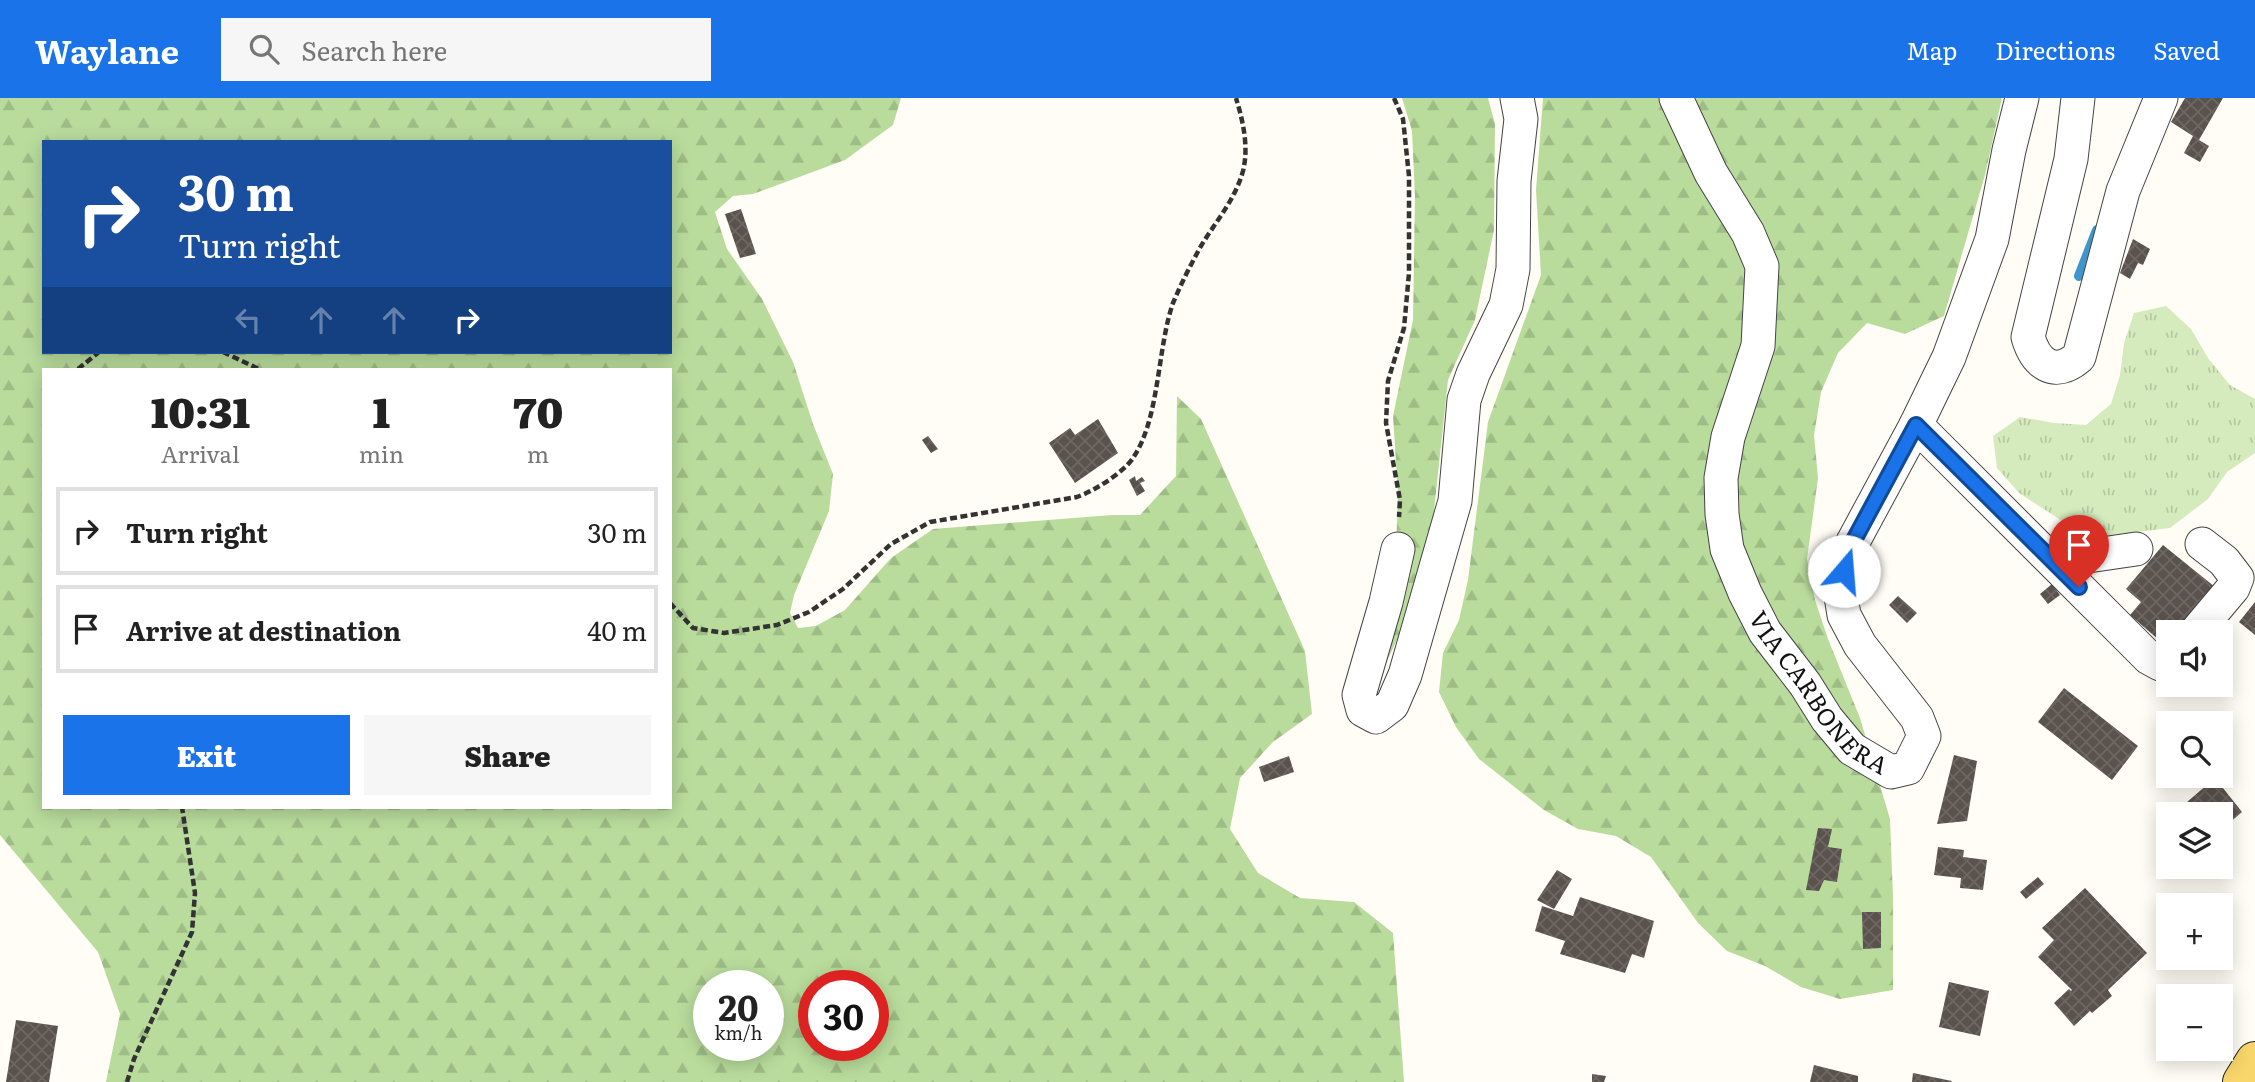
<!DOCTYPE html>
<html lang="en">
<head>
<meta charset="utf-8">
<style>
	:root { --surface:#fff; --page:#f6f6f6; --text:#222; --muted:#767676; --line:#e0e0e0; --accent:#1a73e8 }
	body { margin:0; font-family:Literata,serif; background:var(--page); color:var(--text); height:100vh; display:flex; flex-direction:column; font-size:26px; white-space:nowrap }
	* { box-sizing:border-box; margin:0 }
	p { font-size:23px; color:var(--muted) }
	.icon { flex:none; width:38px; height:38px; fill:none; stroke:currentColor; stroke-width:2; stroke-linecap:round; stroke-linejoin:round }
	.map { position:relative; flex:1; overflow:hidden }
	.panel { position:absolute; left:42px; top:270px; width:630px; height:441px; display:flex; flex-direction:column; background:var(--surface); border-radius:0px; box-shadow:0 4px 18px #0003 }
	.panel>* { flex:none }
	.top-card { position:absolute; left:42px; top:42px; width:630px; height:214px; border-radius:0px; box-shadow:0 4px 18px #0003; background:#1a4fa0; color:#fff; overflow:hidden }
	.buttons { position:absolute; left:2156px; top:522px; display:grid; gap:14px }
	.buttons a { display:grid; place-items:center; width:77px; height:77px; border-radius:0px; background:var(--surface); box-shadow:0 4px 18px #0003; font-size:35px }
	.speed { position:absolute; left:693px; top:872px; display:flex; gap:14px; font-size:35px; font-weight:700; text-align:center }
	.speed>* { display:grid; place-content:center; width:91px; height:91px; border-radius:50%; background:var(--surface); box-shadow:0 4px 18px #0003; line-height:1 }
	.speed small { font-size:18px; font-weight:400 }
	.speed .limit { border:10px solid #d22; background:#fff; color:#111 }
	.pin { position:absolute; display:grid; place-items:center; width:60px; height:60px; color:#fff; margin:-72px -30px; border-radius:50% 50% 50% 0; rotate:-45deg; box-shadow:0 0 7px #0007 }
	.pin .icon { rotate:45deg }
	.me { position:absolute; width:77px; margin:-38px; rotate:18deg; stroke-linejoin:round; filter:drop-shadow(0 0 5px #0008) }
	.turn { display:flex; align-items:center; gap:24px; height:147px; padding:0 21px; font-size:32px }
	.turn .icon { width:91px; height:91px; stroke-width:2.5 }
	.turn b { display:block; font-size:49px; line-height:60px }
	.lanes { display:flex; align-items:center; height:66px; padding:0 21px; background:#0003; justify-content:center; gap:35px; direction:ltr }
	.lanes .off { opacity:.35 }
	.eta { display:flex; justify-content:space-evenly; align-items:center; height:119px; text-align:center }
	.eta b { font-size:42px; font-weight:800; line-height:49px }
	.button { display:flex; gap:14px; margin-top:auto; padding:14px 21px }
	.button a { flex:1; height:80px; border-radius:0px; background:var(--accent); color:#fff; font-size:28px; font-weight:800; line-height:80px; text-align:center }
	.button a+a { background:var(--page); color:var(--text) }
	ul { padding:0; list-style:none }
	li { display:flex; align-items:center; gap:21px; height:88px; margin:0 14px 10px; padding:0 7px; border:4px solid var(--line); border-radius:0px }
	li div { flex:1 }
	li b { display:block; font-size:26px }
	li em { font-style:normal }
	header { display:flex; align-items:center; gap:42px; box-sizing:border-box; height:98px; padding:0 35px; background:var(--accent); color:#fff }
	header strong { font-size:33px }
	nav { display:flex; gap:38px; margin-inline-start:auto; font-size:24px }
	.search { width:490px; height:63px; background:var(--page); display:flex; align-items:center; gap:18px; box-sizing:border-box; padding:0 24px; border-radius:0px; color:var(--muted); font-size:26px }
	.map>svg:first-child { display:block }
</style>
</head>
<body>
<header>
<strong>Waylane</strong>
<div class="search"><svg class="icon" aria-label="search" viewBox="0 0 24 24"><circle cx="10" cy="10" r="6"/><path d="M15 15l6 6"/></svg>Search here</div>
<nav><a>Map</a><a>Directions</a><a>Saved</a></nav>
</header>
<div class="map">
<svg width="2255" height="984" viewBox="0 0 2255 984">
	<defs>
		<pattern id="grass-tufts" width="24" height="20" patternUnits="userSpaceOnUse" patternTransform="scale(1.75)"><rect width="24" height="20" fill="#d5ebbd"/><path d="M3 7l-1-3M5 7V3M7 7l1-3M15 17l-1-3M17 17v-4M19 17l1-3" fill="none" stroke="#b6c8a1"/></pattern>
		<pattern id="forest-firs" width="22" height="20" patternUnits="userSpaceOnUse" patternTransform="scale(1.75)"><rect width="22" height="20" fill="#b9dc9c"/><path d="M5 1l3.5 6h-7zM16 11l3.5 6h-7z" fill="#9ebc85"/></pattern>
		<pattern id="building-cross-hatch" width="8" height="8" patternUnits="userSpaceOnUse" patternTransform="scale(1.75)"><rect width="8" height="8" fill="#5a524d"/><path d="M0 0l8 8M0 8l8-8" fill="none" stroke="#6d6662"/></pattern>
	</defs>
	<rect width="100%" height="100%" fill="#fffdf5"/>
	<path fill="url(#grass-tufts)" d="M2166 208 2191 231 2208 260 2230 287 2255 301V355L2227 374 2208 401 2170 430 2105 438 2073 430 2019 395 1997 370 1993 338 2020 319 2054 325 2086 327 2111 306 2120 277 2124 245 2134 215Z"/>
	<g fill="url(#forest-firs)" fill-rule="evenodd">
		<path d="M0 0H901L893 27 845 62 753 96 733 98 715 114 727 151 762 201 793 264 813 326 833 376 829 413 794 497 790 515 798 530 816 528 845 512 891 460 933 431 1112 417H1140L1176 378 1177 298 1201 321 1305 553 1312 616 1273 644 1240 680 1230 731 1258 775 1300 800 1354 804 1393 835 1404 984H106L120 916 98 854 0 737ZM44 44H670V254H44ZM44 271H670V709H44ZM709 887H768V947H709ZM814 887H873V947H814Z"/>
		<path d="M1402 0H1488L1495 26 1494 132 1475 222 1448 282 1430 450 1413 508 1386 565 1377 576 1396 453 1398 395 1393 318 1413 222 1415 98 1412 33Z"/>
		<path d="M1543 0H2002L1985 77 1944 218 1905 236 1867 225 1838 255 1821 294 1814 337 1818 380 1807 461 1815 502 1828 541 1860 620 1890 721 1893 800V892L1840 901 1801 889 1765 868 1727 853 1698 825 1651 759 1616 738 1578 731 1544 712 1479 661 1456 629 1439 594 1443 555 1459 522 1468 482 1488 324 1541 177 1536 92Z"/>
	</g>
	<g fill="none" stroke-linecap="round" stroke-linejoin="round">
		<path stroke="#3f96cf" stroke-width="10" d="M2079 178 2097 132"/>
	</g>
	<g fill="url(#building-cross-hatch)">
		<path d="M2185 0H2223L2199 42 2209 48 2200 64 2184 55 2193 38 2171 24Z"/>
		<path d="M741 111 756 156 740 160 725 116Z"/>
		<path d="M2133 141 2150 151 2143 167 2138 165 2130 181 2120 175Z"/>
		<path d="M1098 321 1118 355 1075 385 1049 345 1070 330 1075 337Z"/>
		<path d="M928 338 938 351 931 355 922 342Z"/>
		<path d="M1135 378 1136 383 1142 379 1145 383 1140 385 1145 393 1137 398 1129 382Z"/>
		<path d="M2163 447 2215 489 2177 534H2168V545L2166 548 2130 517 2141 504 2126 491Z"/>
		<path d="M2052 486 2060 497 2048 506 2040 496Z"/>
		<path d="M1898 498 1917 515 1907 525 1889 507Z"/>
		<path d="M2255 504V537L2239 524Z"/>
		<path d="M2064 590 2138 648 2112 682 2038 624Z"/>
		<path d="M1954 657 1977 663 1967 723 1937 726Z"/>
		<path d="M1289 658 1294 674 1264 684 1259 669Z"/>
		<path d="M2215 680 2242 714 2221 732V716H2185L2180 710Z"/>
		<path d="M1818 730 1832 731 1828 749 1842 751 1837 784 1824 782 1819 793 1806 792Z"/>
		<path d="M1938 749 1964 752 1963 759 1987 762 1983 792 1960 790 1961 780 1934 777Z"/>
		<path d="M1557 772 1572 781 1554 811 1537 802Z"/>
		<path d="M2038 779 2044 786 2026 801 2020 794Z"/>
		<path d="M2085 790 2147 855 2108 892 2112 898 2092 915 2090 913 2074 928 2054 905 2069 891 2071 893 2072 892 2038 859 2054 842 2042 830Z"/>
		<path d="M1580 799 1654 823 1644 860 1632 856 1625 875 1560 856 1565 843 1535 833 1542 808 1573 818Z"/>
		<path d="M1862 814H1881V850L1863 851Z"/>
		<path d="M1949 884 1989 893 1980 938 1939 929Z"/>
		<path d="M16 922 58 928 49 984H6Z"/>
		<path d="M1814 967 1858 978V984H1810Z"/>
		<path d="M1913 975 1952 983 1951 984H1912Z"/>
		<path d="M1592 976 1606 978 1604 984H1592Z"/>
	</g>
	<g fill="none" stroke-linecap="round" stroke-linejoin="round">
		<g stroke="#444" stroke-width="35">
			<g id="minor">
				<path id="s1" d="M1676 0 1711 75 1748 135 1762 168 1758 248 1728 339 1721 380 1722 416 1727 451 1745 495 1765 534 1805 586 1827 621 1852 651 1891 674 1908 670 1924 638 1917 620 1860 547 1844 517 1840 492 1847 455 1916 327 1949 259 1992 141 2009 52 2022 0"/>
				<path d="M2078 0 2071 61 2028 239C2036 266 2054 280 2079 259L2123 93 2161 0"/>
				<path d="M1916 327 2149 560 2160 566 2168 564"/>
				<path d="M1398 451 1386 504 1359 597 1363 612 1376 619 1392 607 1405 577 1455 403 1464 302 1473 276 1506 207 1513 171 1514 83 1521 21 1517 0"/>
				<path d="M2054 463 2136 451"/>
				<path d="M2196 534 2233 490 2237 480 2224 463 2202 446"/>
			</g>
		</g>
		<g stroke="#222" stroke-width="40">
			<path id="major" d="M2242 984 2255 963"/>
		</g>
		<g stroke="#333" stroke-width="4.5" stroke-dasharray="7 3.5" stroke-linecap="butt">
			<path d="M1394 0 1403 21 1409 78V175L1404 230 1388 283 1386 325 1400 402 1399 419"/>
			<path d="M223 254 259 271"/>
			<path d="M78 271 99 254"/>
			<path d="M670 505 693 530 724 535 777 527 809 514 843 491 891 446 930 424 1077 399C1094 393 1123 375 1133 360 1160 320 1157 251 1173 205 1181 186 1191 166 1201 148 1216 123 1235 102 1243 73 1249 49 1243 23 1236 0"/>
			<path d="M127 984 134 961 192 834 195 795 182 709"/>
		</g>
		<use href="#minor" stroke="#fff" stroke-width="33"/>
		<use href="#major" stroke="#f9d66b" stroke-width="38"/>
	</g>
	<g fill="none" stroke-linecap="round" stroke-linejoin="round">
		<g stroke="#114b97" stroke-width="18">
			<path id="route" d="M1844 473 1847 455 1916 327 2079 489"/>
		</g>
		<use href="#route" stroke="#1a73e8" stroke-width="12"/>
	</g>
	<g text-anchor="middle" stroke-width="7" stroke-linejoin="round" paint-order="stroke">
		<g font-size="24" fill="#111" stroke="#fff">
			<text dy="8" stroke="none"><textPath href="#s1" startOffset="651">VIA CARBONERA</textPath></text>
		</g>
	</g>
</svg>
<div class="buttons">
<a><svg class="icon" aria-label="sound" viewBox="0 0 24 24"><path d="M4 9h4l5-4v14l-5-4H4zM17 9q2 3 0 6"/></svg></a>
<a><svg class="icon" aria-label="search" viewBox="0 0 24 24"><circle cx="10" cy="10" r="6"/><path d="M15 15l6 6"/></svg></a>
<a><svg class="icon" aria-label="layers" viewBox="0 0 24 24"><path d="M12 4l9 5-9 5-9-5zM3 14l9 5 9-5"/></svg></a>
<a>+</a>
<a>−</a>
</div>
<div class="speed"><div>20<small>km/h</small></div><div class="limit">30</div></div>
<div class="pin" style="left:2079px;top:489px;background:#d93025"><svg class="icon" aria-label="arrive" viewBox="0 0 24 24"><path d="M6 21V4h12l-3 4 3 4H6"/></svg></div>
<svg class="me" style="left:1844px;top:473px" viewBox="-20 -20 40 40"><circle r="19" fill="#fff"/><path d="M0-13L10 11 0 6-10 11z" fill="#1a73e8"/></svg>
<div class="top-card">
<div class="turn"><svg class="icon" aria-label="right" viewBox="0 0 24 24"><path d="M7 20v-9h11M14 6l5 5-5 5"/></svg><div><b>30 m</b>Turn right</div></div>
<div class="lanes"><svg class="icon off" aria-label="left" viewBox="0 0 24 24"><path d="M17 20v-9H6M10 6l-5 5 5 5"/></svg><svg class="icon off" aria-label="ahead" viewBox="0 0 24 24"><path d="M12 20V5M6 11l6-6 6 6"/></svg><svg class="icon off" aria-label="ahead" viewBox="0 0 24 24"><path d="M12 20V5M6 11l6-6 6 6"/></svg><svg class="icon" aria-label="right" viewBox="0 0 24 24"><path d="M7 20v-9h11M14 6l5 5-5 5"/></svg></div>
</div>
<section class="panel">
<div class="eta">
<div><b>10:31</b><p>Arrival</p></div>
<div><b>1</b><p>min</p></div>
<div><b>70</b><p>m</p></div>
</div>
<ul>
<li><svg class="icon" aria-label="right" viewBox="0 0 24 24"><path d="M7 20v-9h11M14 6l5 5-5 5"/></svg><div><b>Turn right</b></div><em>30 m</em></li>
<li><svg class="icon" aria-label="arrive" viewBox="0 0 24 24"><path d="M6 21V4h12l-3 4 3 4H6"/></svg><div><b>Arrive at destination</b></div><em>40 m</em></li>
</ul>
<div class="button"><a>Exit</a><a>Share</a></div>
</section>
</div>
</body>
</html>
